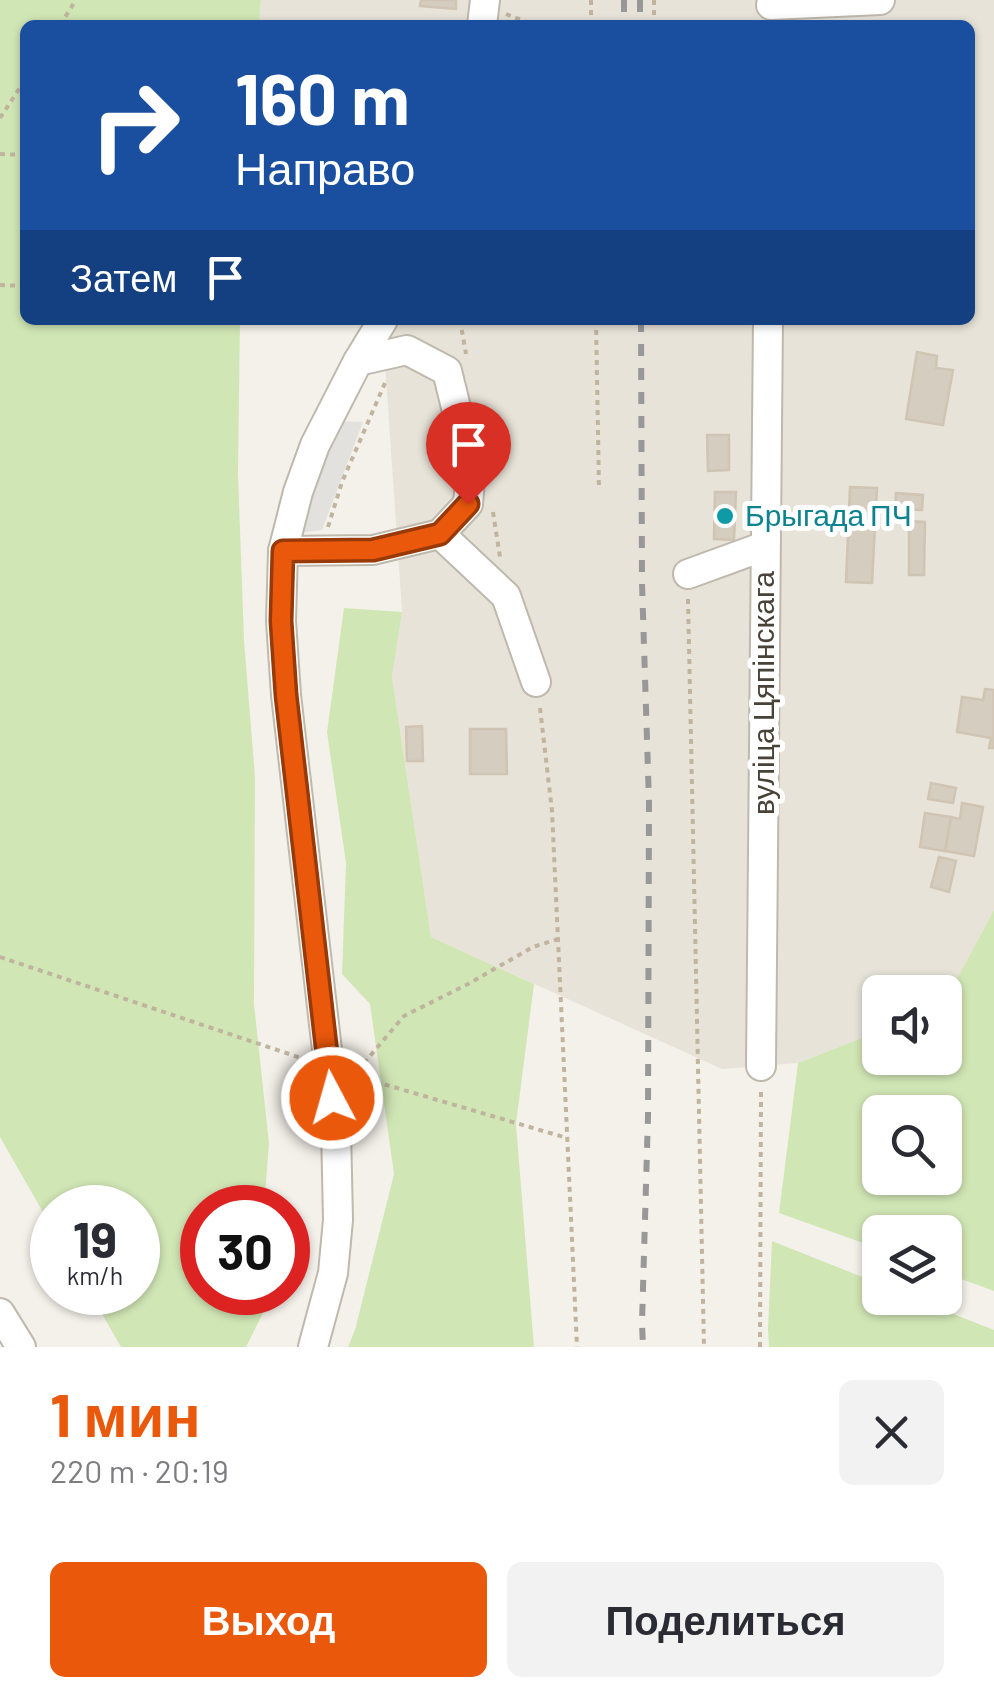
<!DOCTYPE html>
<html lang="ru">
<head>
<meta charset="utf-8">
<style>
	:root { --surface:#fff; --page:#f2f2f3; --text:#2b2b33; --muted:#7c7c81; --accent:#ea580c }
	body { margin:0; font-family:Barlow,sans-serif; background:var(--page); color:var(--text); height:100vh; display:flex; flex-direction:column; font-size:38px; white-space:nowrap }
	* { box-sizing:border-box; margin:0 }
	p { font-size:32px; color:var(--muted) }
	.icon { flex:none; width:55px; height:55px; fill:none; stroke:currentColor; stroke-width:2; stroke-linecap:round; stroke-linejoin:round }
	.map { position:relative; height:1347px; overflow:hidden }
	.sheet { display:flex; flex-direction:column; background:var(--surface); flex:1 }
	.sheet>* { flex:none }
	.guide { position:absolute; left:20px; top:20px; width:955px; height:305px; border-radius:15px; box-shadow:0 2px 8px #0004; background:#1a4fa0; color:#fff; overflow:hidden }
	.fabs { position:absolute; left:862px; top:975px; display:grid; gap:20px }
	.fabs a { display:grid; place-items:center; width:100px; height:100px; border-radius:15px; background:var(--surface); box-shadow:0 2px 8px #0004; font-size:50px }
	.speed { position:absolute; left:30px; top:1185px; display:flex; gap:20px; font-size:50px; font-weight:700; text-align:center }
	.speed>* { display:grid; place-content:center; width:130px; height:130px; border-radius:50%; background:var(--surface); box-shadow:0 2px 8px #0004; line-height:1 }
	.speed small { font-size:25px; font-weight:400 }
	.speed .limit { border:15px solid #d22; background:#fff; color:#111 }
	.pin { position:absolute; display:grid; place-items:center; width:85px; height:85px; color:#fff; margin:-102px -42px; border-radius:50% 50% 50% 0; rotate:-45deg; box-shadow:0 0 10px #0007 }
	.pin .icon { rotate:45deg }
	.me { position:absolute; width:110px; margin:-55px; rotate:354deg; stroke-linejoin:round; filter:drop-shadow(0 0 8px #0008) }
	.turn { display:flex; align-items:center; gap:35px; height:210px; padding:0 50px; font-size:45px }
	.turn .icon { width:130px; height:130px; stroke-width:2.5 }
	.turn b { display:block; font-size:70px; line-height:85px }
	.then { display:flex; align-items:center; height:95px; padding:0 50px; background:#0003; gap:20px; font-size:38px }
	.round { display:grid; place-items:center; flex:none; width:105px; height:105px; border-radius:15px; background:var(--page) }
	.overview { display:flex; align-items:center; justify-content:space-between; height:170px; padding:0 50px }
	h1 { font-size:60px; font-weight:700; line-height:75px; color:var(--accent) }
	.cta { display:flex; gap:20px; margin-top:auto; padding:20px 50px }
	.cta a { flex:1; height:115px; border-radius:15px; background:var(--accent); color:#fff; font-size:40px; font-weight:700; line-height:115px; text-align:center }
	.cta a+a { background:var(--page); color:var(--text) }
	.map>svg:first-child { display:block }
</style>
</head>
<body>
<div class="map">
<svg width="994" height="1347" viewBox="0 0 994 1347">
	<rect width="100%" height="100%" fill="#f4f1ea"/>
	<path fill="#e8e3d8" d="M261 0H994V910L945 1001V992H880V1031L798 1063 722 1069 431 937 392 677 402 611 382 320H970V25H259Z"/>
	<g fill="#d1e6b5" fill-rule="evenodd">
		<path d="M0 0H261L259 25H25V320H240L238 474 244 640 255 777 254 1004 269 1143 264 1207 202 1208V1292L271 1293V1297L246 1347H121L90 1293 138 1292V1208H52V1228L0 1137Z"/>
		<path d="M344 608 402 612 392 677 431 937 534 984 516 1124 534 1347H348L355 1330 394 1174 370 1004 342 974 346 863 327 732Z"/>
		<path d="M994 910V1291L945 1273V1232H880V1249L779 1213 798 1063 880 1031V1058H945V1001ZM945 1112V1178H880V1112Z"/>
		<path d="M772 1241 880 1284V1298H913L994 1330V1347H769L768 1329Z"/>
	</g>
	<path fill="#e3e1de" d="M340 421 363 422 322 530 299 533Z"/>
	<g fill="#d5cdc0" stroke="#d0c4b3" stroke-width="2.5">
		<path d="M421 0H456V9L420 6Z"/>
		<path d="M917 352 937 356 936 368 953 370 943 425 906 419Z"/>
		<path d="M707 435H729V470L708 471Z"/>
		<path d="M850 487 877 488 872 583 846 582Z"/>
		<path d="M715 492H736L734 540 714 539Z"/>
		<path d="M896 493 923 495 922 510 895 509Z"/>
		<path d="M909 521 925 522 924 575H909Z"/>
		<path d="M985 689 994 690V748H989L991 738 957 732 962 697 983 700Z"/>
		<path d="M422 726 423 761H407L406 727Z"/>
		<path d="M470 729H506L507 774H470Z"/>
		<path d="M931 783 956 788 953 803 928 799Z"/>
		<path d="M962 803 983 807 974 856 945 851 951 817 960 819Z"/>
		<path d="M925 813 951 817 945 851 920 847Z"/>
		<path d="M939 857 956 861 949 892 931 887Z"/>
	</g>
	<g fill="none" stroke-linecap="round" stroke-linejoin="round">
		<g stroke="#bfb8ad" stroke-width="32">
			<g id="minor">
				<path d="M771 5 880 0"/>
				<path d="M482 25 485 0"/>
				<path d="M440 534 506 596 536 682"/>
				<path d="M283 551 373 550 440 534 468 504 471 468 447 371 407 350 358 361"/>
				<path d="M688 574 765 546"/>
				<path d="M761 1066 768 320"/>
				<path d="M0 1313 21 1347"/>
				<path d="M313 1347 333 1273 338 1220 336 1128 286 695 281 621 283 551 298 492 315 445 358 361 383 320"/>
			</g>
		</g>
		<g stroke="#c0b49f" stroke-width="4" stroke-dasharray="5 5" stroke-linecap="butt">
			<path d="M591 0V25"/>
			<path d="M654 0V25"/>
			<path d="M506 14 534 25"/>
			<path d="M60 25 76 0"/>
			<path d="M0 118 25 80"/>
			<path d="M0 154 25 155"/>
			<path d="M0 285 25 286"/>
			<path d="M460 320 466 354"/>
			<path d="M596 320 599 488"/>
			<path d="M493 512 500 557"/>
			<path d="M328 527 342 482 385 383"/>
			<path d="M688 599 704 1347"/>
			<path d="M540 708 552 811 577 1347"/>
			<path d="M0 957 304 1059"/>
			<path d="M354 1064 364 1063 404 1016 468 984 533 947 558 939"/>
			<path d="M356 1076 567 1138"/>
			<path d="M760 1347 761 1092"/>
		</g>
		<use href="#minor" stroke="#fff" stroke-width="28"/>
		<g stroke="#989898" stroke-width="6" stroke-dasharray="12 12" stroke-linecap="butt">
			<path d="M624 0V25"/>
			<path d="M640 0V25"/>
			<path d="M641 320 642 583 649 802 648 1116 642 1323 643 1347"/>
		</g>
	</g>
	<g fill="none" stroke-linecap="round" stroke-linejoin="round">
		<g stroke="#983908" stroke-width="25">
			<path id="route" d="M332 1098 286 695 281 621 283 551 373 550 440 534 468 504"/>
		</g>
		<use href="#route" stroke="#ea580c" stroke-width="18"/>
	</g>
	<circle fill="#0f9aa8" stroke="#fff" stroke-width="4" cx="725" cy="516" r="10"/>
	<g text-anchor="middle" stroke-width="10" stroke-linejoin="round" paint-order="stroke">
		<g font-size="30" fill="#0d838f" stroke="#fff" text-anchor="start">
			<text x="745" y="526">Брыгада ПЧ</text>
		</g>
		<g font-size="30" fill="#484238" stroke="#fff">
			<text transform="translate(764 693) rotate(-90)" y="10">вуліца Цяпінскага</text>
		</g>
	</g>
</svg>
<div class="fabs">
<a><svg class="icon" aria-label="sound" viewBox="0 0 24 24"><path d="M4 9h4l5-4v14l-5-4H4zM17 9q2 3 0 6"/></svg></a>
<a><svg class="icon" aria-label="search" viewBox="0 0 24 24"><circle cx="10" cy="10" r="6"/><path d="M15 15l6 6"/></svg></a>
<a><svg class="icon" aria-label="layers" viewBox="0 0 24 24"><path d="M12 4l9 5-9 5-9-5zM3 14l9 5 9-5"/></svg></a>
</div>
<div class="speed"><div>19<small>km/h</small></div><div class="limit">30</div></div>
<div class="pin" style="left:468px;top:504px;background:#d93025"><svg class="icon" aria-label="arrive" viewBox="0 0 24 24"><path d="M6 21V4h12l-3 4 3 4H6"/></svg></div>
<svg class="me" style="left:332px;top:1098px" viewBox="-20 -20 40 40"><circle r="17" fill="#ea580c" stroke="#fff" stroke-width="3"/><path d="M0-11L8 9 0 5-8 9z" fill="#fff"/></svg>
<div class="guide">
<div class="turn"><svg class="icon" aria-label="right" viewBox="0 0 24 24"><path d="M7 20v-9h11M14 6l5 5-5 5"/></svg><div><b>160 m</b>Направо</div></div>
<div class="then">Затем<svg class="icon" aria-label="arrive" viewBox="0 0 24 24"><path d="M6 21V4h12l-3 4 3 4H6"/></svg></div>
</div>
</div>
<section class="sheet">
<div class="overview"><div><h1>1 мин</h1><p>220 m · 20:19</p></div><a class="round"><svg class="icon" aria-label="close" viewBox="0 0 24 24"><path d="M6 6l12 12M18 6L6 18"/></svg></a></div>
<div class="cta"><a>Выход</a><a>Поделиться</a></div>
</section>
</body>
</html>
